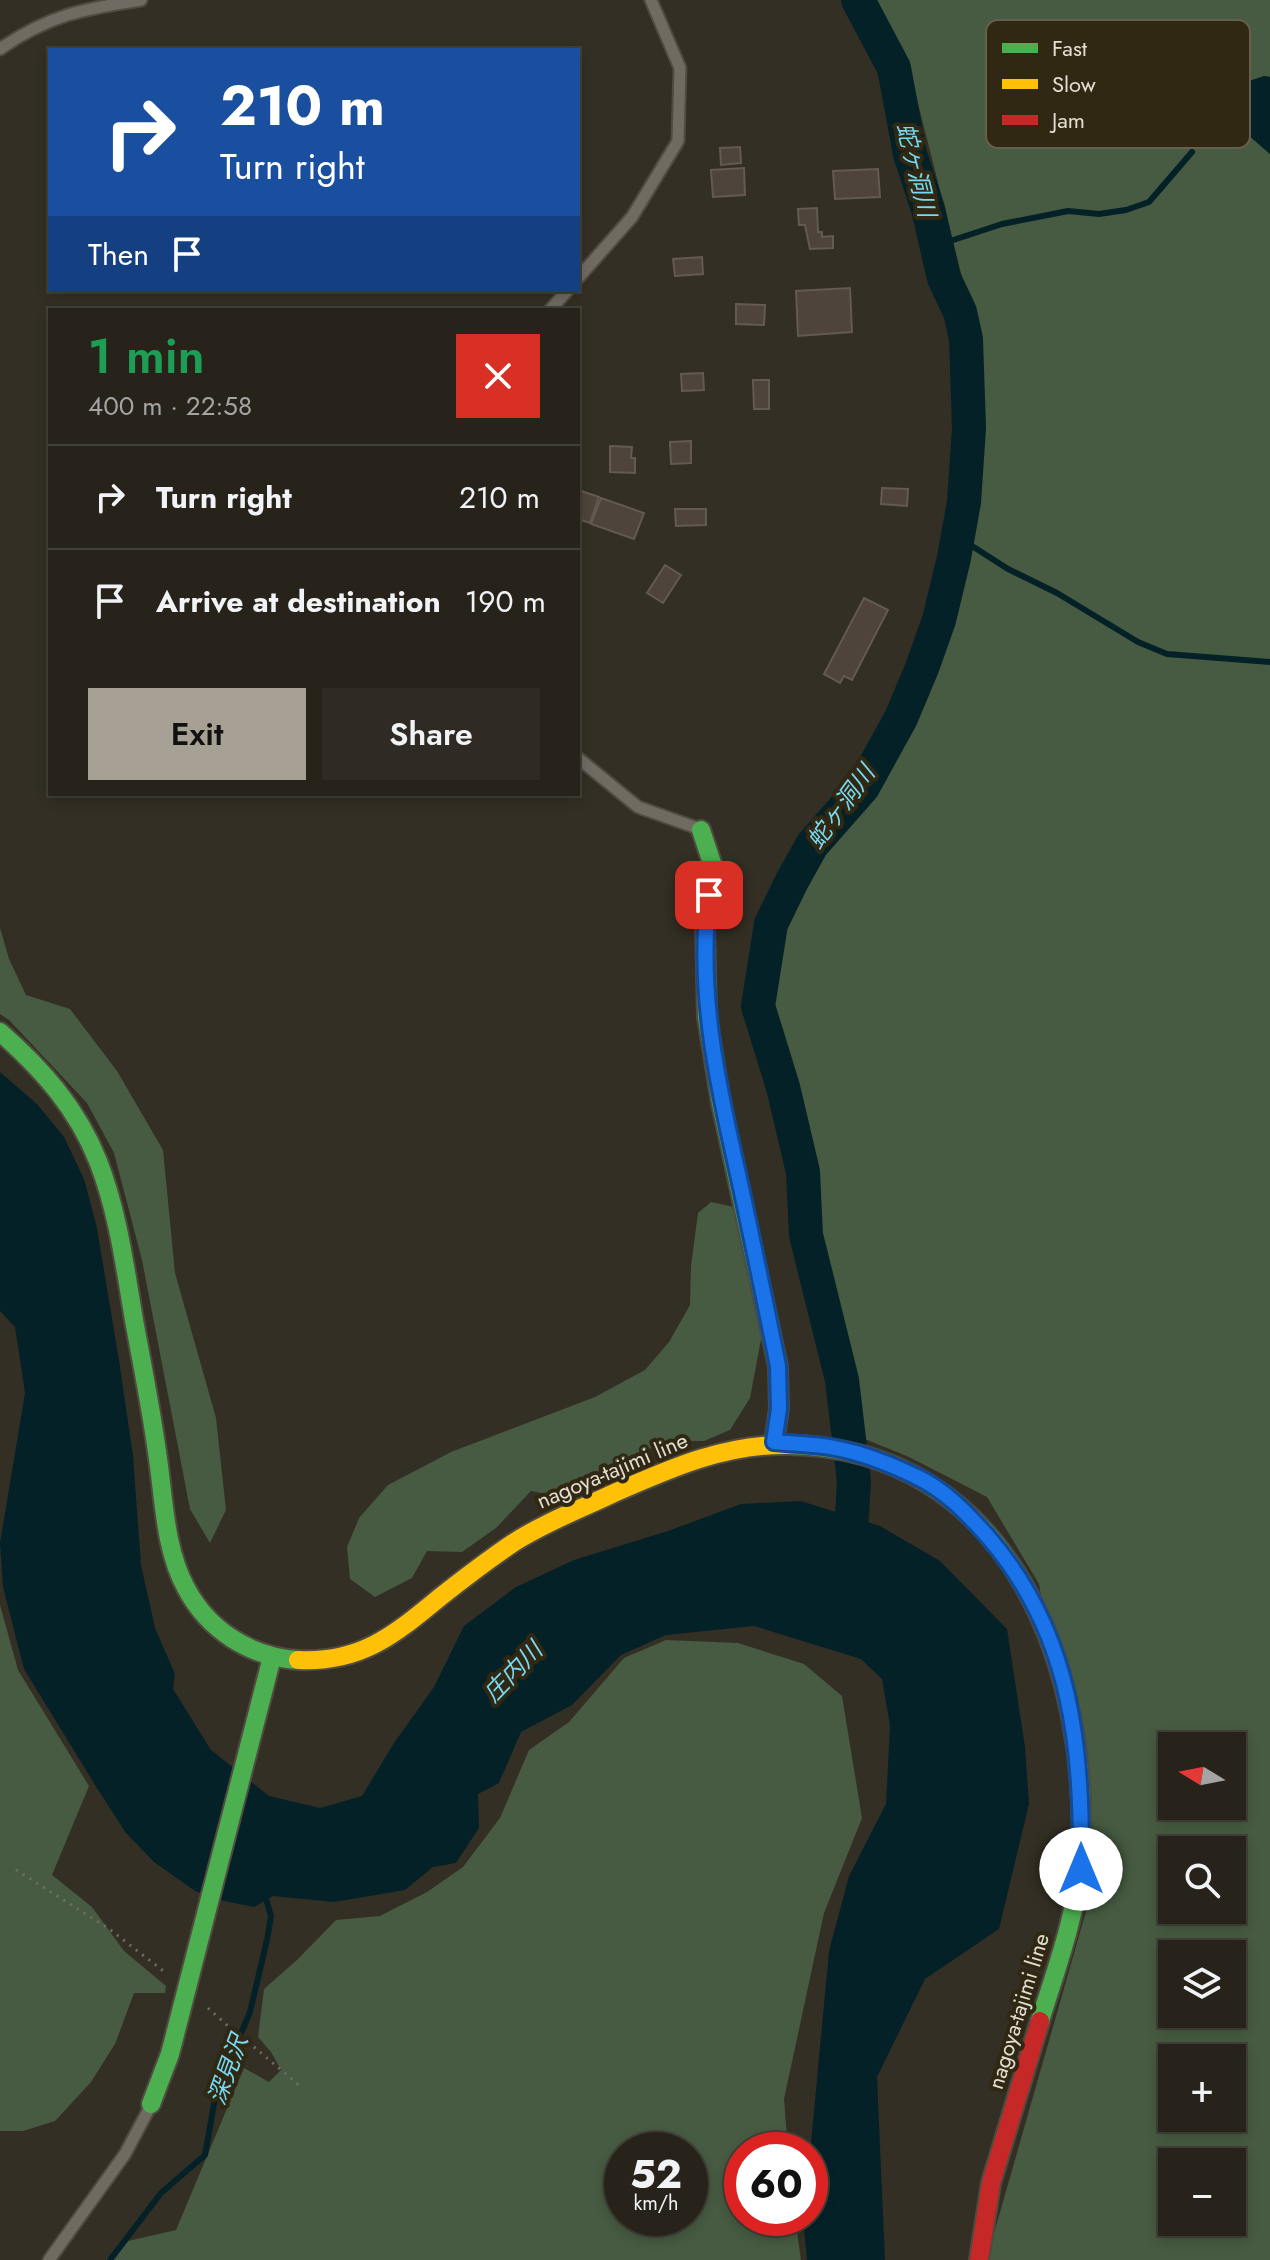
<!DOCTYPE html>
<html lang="en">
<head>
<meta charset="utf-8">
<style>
	:root { --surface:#27231b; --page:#2f2b24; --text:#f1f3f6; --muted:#a4a4a3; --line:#43403a; --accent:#a6a194 }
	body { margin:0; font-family:Jost,"Noto Sans JP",sans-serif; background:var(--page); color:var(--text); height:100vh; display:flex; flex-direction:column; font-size:30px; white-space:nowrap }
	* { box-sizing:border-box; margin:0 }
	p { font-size:26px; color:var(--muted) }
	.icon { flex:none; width:44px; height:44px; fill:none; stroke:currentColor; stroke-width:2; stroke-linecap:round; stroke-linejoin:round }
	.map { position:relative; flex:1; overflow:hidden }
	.side { position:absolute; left:48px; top:308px; width:532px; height:488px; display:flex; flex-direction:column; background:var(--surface); border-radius:0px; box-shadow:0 4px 12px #0003,0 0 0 2px var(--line) }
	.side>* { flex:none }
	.top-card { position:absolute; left:48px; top:48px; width:532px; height:244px; border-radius:0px; box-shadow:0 4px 12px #0003,0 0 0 2px var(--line); background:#1a4fa0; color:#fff; overflow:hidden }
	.needle { width:52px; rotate:280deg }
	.controls { position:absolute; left:1158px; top:1732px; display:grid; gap:16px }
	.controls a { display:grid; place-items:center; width:88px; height:88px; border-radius:0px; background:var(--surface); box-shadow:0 4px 12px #0003,0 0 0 2px var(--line); font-size:40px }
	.speed { position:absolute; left:604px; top:2132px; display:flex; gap:16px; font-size:40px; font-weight:700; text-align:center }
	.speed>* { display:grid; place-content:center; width:104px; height:104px; border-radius:50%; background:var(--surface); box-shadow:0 4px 12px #0003,0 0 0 2px var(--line); line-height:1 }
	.speed small { font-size:20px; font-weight:400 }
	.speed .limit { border:12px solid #d22; background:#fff; color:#111 }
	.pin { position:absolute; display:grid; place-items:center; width:68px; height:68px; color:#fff; margin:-34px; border-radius:16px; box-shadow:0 4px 12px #0006 }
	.me { position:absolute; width:88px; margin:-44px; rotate:0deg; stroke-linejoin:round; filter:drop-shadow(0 0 6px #0008) }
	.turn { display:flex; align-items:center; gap:28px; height:168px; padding:0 40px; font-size:36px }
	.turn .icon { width:104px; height:104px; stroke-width:2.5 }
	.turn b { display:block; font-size:56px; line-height:68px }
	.then { display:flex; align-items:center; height:76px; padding:0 40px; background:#0003; gap:16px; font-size:30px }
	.round { display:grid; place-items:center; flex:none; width:84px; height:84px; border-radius:0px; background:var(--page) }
	.head { display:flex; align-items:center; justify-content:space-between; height:136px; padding:0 40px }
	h1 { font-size:48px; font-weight:600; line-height:60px; color:#1e9e55 }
	.action { display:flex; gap:16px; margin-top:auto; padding:16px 40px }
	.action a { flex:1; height:92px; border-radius:0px; background:var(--accent); color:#111; font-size:32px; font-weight:600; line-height:92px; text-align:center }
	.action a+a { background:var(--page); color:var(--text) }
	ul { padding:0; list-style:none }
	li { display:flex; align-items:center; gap:24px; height:104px; padding:0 40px; border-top:2px solid var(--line) }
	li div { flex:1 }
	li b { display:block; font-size:30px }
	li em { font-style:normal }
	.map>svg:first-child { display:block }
</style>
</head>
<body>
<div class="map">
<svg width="1270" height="2260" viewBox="0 0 1270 2260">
	<rect width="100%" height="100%" fill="#342f24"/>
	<g fill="#465b41" fill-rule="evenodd">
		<path d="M866 0H1270V77L1264 76 1215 106 1270 154V2260H989L992 2240 1091 1894 1039 1584 987 1497 909 1457 860 1437 843 1338 822 1250 810 1141 780 1057 769 1010 779 948 802 880 884 776 943 637 977 500 980 348 907 60ZM1172 1746H1232V1806H1172ZM1172 1850H1232V1910H1172ZM1172 1954H1232V2014H1172ZM1172 2058H1232V2118H1172ZM1172 2162H1232V2222H1172Z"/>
		<path d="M0 928 9 959 26 995 70 1009 117 1071 163 1150 175 1273 216 1418 226 1510 210 1543 190 1509 142 1260 114 1153 87 1103 9 1020 0 1014Z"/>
		<path d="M711 1202 734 1207 762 1334 750 1398 730 1430 704 1441H675L651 1448 580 1493 551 1495 531 1491 496 1528 462 1552 427 1551 412 1578 375 1597 350 1579 347 1547 359 1518 388 1485 451 1452 595 1397 645 1370 669 1342 690 1305 691 1266 698 1213Z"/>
		<path d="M0 1605 18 1670 89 1786 52 1875 92 1907 124 1951 166 1986 165 1993H134L115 2044 91 2082 55 2121 23 2131H0Z"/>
		<path d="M666 1640 738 1643 804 1664 842 1696 862 1818 824 1913 784 2099 788 2150H742V2218H795L801 2260H106L128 2241 176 2230 244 2068 269 2082 281 2070 271 2052 258 2037 264 1989 297 1960 336 1920 380 1916 427 1892 463 1867 500 1818 529 1750 569 1722 624 1658ZM622 2150H690V2218H622Z"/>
	</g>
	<g fill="#052128">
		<path d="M1264 76 1270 77V154L1215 106 1234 86Z"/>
		<path d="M0 1072 37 1104 64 1137 84 1179 97 1228 119 1360 133 1456 141 1565 155 1628 175 1674 173 1689 211 1750 269 1796 320 1808 362 1796 394 1743 434 1687 464 1626 516 1587 574 1560 668 1531 741 1504 801 1501 880 1526 940 1561 1007 1629 1025 1747 1029 1804 999 1929 925 1979 877 2077 885 2260H807L803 2218H810V2154L829 1951 849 1876 886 1804 890 1726 882 1679 861 1659 754 1626 666 1635 621 1655 572 1705 521 1732 499 1783 478 1794 479 1828 456 1863 433 1867 405 1890 334 1902 273 1896 254 1907 224 1901 195 1891 154 1862 126 1833 100 1793 24 1669 3 1587 0 1543 25 1393 15 1327 0 1311Z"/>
	</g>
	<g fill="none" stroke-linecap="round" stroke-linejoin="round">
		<g stroke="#052128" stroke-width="6">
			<path d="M935 246 1002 224 1068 211 1099 214 1126 210 1149 202 1192 152"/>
			<path d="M957 542 972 546 1008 569 1057 593 1138 642 1167 654 1270 662"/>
			<path d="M110 2260 161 2193 205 2155 216 2093 250 2012 267 1940 271 1916 265 1896"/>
		</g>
		<path stroke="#052128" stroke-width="34" d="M849 1564 854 1481 842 1380 806 1235 803 1172 783 1087 758 1006 771 924 792 881 812 845 863 787 901 718 922 668 939 620 954 558 964 502 969 428 966 339 960 312 944 278 928 209 910 154 894 68 858 0"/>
	</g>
	<g fill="#4f443b" stroke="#625a53" stroke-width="2">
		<path d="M740 147 741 163 721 165 720 148Z"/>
		<path d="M744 168 745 195 713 197 711 170Z"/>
		<path d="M878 169 880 197 835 199 833 171Z"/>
		<path d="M817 208 818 232H822V237L833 236V248L810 249 805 225H799L798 209Z"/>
		<path d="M702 257 703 274 675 276 673 259Z"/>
		<path d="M850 288 852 332 798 336 796 291Z"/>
		<path d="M736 304 765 305 764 325 736 324Z"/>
		<path d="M703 373 704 390 682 391 681 374Z"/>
		<path d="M753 380H769V409H754Z"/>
		<path d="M691 441V463L671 464 670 442Z"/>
		<path d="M610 446 632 447 631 458H635V473L610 472Z"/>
		<path d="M882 488 908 489 907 506 881 504Z"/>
		<path d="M578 490 599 497 590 523 578 519Z"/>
		<path d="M601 498 644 513 634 539 591 524Z"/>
		<path d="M675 509H706V525L676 526Z"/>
		<path d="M665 565 681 575 663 603 647 593Z"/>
		<path d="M864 598 888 610 852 680 844 676 840 683 824 674Z"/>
	</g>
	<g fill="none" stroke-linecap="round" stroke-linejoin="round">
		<g stroke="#4f4b41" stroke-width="15">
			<g id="lane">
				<path d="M0 49C49 15 83 9 141 0"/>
				<path d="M578 278 632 217 678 141 680 68 651 0"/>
				<path d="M550 310 568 290"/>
				<path d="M578 758 638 807 700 829"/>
				<path d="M49 2260 125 2154 150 2107"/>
			</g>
		</g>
		<g stroke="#4f4b41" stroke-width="22">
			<g id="fast">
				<path d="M701 830 713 866 705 925 707 1017 721 1103 778 1366 779 1409 774 1442"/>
				<path d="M0 1032C42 1069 77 1108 98 1161 118 1212 125 1267 134 1320 142 1364 151 1408 157 1452 164 1496 164 1548 186 1588 208 1630 250 1657 298 1660"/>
				<path d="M787 1445C1011 1447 1093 1672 1080 1863 1076 1917 1056 1969 1040 2021"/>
				<path d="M151 2104 170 2054 272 1657"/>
			</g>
		</g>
		<g stroke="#4f4b41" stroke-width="22">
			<path id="slow" d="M298 1660C361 1663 394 1635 439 1598 463 1579 488 1560 513 1543 544 1523 578 1510 612 1494 669 1469 724 1444 787 1445"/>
		</g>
		<g stroke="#4f4b41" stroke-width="22">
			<path id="jam" d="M979 2260 991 2183 1040 2021"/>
		</g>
		<g stroke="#706d65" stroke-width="3" stroke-dasharray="2 6" stroke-linecap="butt">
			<path d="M16 1870 108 1928 166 1973"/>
			<path d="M208 2008 229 2027"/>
			<path d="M254 2047 300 2086"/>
		</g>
		<use href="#lane" stroke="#6f6b63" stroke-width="11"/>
		<use href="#fast" stroke="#4caf50" stroke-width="18"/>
		<use href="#slow" stroke="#ffc107" stroke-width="18"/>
		<use href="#jam" stroke="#c62828" stroke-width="18"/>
	</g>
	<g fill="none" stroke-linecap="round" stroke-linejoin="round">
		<g stroke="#114b97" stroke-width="20">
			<path id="route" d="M709 895C697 990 717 1082 738 1174 752 1238 765 1302 778 1366L779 1409 774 1442C794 1444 815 1444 835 1448 862 1453 890 1464 915 1476 944 1489 968 1514 989 1538 1072 1635 1082 1746 1081 1869"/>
		</g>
		<use href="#route" stroke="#1a73e8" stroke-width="14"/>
	</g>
	<g text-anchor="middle" stroke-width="8" stroke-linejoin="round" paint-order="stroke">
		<g font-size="22" fill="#e3ded1" stroke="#302813">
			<text transform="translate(612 1470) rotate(-23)" y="8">nagoya-tajimi line</text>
			<text transform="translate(1018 2011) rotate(-73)" y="8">nagoya-tajimi line</text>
		</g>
		<g font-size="24" font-style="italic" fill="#75d9f3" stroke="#302813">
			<text transform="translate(916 170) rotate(76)" y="8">蛇ヶ洞川</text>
			<text transform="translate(841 807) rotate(-54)" y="8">蛇ヶ洞川</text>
			<text transform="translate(513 1672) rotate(-46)" y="8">庄内川</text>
			<text transform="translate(228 2070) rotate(-70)" y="8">深見沢</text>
		</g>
	</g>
	<rect x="986" y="20" width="264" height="128" rx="12" fill="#302813" stroke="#665f4c" stroke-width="2"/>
	<rect x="1002" y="43" width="36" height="10" fill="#4caf50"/>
	<rect x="1002" y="79" width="36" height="10" fill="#ffc107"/>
	<rect x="1002" y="115" width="36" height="10" fill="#c62828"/>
	<g font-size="22" fill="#e3ded1">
		<text x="1052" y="56">Fast</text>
		<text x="1052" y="92">Slow</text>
		<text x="1052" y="128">Jam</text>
	</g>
</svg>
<div class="controls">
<a><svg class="needle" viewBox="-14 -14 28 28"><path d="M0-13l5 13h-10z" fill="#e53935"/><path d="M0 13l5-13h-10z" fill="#a4a4a3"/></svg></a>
<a><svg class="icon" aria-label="search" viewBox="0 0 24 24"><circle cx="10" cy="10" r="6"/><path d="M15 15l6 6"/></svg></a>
<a><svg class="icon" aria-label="layers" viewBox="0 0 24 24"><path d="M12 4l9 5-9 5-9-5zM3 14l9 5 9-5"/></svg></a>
<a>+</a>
<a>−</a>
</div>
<div class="speed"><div>52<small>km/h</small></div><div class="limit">60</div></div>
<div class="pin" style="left:709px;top:895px;background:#d93025"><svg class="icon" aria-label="arrive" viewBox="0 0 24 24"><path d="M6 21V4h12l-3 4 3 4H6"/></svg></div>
<svg class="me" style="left:1081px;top:1869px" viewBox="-20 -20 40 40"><circle r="19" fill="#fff"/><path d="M0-13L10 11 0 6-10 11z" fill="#1a73e8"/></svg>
<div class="top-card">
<div class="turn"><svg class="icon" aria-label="right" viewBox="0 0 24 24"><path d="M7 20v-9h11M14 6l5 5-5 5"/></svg><div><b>210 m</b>Turn right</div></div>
<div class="then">Then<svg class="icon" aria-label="arrive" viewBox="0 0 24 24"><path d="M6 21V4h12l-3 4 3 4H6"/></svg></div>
</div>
<section class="side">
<div class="head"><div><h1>1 min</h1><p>400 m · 22:58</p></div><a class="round" style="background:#d93025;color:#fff"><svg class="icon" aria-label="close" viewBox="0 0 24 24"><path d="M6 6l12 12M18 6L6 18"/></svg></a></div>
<ul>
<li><svg class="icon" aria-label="right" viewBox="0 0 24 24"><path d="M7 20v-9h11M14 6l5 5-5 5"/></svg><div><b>Turn right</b></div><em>210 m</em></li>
<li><svg class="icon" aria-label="arrive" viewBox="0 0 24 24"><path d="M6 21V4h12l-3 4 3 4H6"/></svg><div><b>Arrive at destination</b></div><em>190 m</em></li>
</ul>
<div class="action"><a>Exit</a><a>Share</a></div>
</section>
</div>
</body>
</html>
